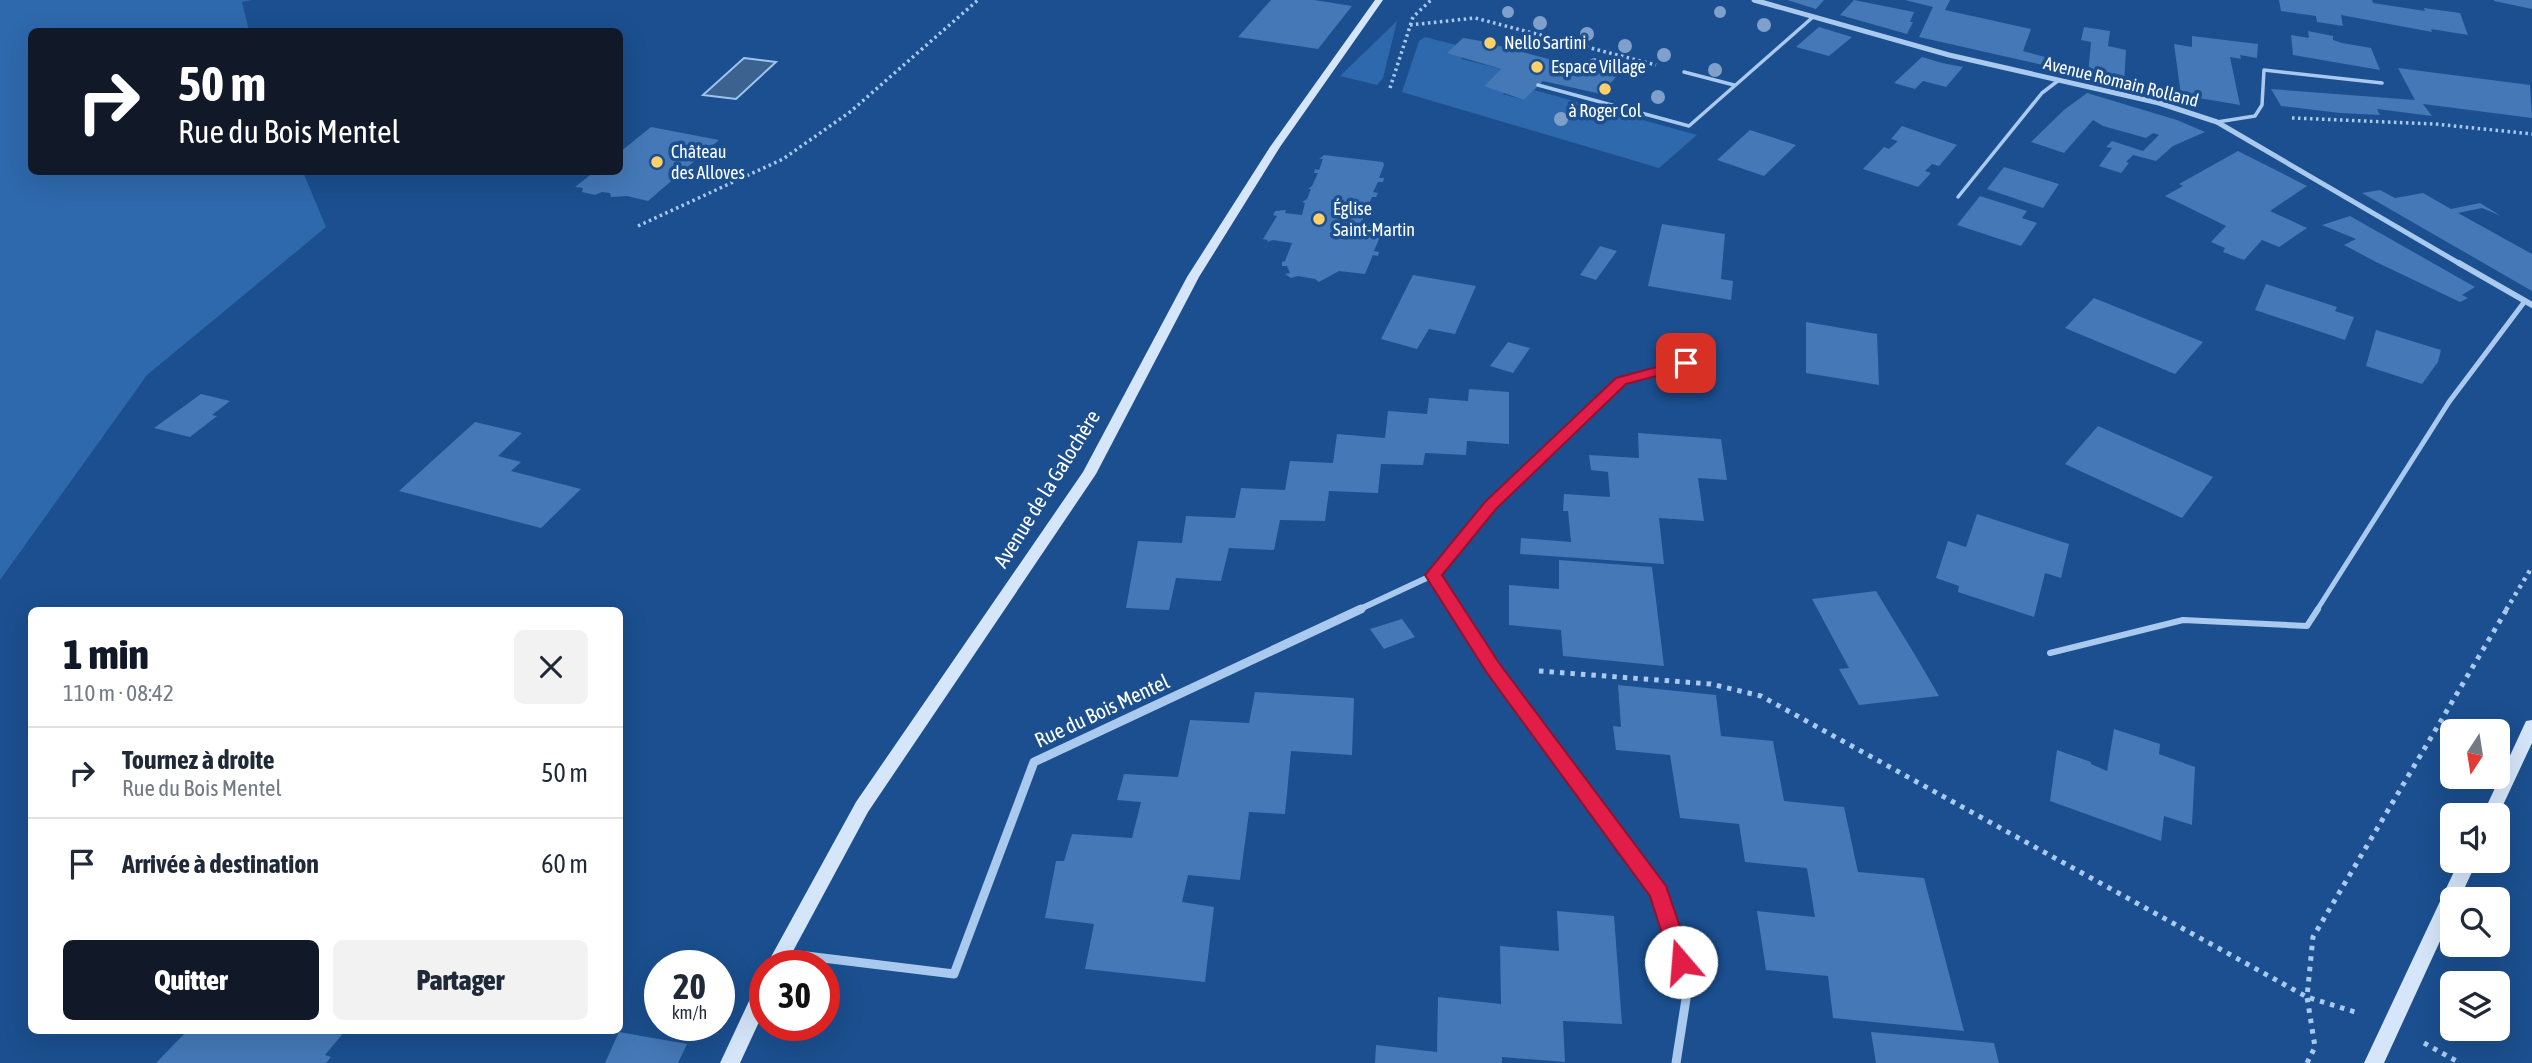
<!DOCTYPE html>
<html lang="fr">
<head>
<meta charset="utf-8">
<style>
	:root { --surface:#fff; --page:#f2f2f3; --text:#1f2937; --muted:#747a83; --line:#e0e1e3; --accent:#111827 }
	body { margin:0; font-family:"Asap Condensed",sans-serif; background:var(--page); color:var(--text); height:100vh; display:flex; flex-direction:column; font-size:26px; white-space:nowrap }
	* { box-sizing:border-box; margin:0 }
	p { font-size:23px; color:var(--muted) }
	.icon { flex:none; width:38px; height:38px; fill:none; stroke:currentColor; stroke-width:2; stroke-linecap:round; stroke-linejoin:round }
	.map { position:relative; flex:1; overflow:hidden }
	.sheet { position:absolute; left:28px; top:607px; width:595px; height:427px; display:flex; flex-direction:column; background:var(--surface); border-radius:10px; box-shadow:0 7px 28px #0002 }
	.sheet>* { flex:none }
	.top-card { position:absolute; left:28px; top:28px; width:595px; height:147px; border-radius:10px; box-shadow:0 7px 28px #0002; background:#111827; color:#fff; overflow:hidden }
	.needle { width:46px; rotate:192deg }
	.controls { position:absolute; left:2440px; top:719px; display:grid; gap:14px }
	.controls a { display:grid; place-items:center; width:70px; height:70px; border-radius:10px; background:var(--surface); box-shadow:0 7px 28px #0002; font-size:35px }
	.speed { position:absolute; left:644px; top:950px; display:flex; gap:14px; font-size:35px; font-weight:700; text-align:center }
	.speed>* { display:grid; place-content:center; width:91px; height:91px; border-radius:50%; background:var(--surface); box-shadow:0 7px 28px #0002; line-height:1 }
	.speed small { font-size:18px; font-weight:400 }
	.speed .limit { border:10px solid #d22; background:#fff; color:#111 }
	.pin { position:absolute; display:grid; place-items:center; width:60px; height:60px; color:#fff; margin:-30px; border-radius:14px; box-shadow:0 4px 10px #0006 }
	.me { position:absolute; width:77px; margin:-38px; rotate:342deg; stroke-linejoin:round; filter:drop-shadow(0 0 5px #0008) }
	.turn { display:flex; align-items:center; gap:24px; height:147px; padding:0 35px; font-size:32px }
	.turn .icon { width:91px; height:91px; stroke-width:2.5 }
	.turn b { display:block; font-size:49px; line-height:60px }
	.round { display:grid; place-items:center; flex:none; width:74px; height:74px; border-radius:10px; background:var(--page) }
	.head { display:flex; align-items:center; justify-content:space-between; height:119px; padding:0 35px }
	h1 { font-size:42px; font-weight:800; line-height:52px; color:var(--accent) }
	.button { display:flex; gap:14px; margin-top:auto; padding:14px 35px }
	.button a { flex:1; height:80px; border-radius:10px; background:var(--accent); color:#fff; font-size:28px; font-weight:800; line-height:80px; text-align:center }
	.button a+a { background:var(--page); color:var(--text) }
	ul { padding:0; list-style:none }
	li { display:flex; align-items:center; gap:21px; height:91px; padding:0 35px; border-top:2px solid var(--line) }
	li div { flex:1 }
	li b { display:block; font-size:26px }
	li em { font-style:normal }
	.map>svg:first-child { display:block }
</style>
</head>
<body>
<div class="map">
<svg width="2532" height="1063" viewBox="0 0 2532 1063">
	<rect width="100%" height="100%" fill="#1b4f8f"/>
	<g fill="#2e69ad">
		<path d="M0 0H252L242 2 249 31 32 32V172H303L326 227 147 375 0 580Z"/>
		<path d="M1397 21 1383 78 1377 85 1340 76Z"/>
		<path d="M1425 37 1456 45 1462 59 1501 69 1485 85 1505 91 1503 94 1524 100 1534 90 1697 135 1659 168 1402 92 1419 41Z"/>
	</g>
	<path fill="#3c6290" stroke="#9cc4f0" stroke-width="2" d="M744 58 776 62 736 99 703 95Z"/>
	<g fill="#4478b7">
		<path d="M1271 0H1314L1352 6 1318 49 1238 37Z"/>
		<path d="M1787 0H1824L1816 9Z"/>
		<path d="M1854 0 1914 12 1910 22H1913L1907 34 1840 15Z"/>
		<path d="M1905 0H1950L1945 10 2031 29 2023 51 2045 57 2043 65 1919 37 1933 7Z"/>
		<path d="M2279 0H2372L2373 3 2425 11 2424 8 2460 13 2468 35 2431 29 2432 32 2341 15 2343 26 2317 22 2316 16 2281 11Z"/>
		<path d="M2494 0H2532V9L2494 1Z"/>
		<path d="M1819 27 1852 37 1829 56 1796 47Z"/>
		<path d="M2084 27 2110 31 2108 46 2126 50 2124 83 2088 75 2091 42 2081 40Z"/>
		<path d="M2308 31 2333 36V40L2342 43 2371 48 2380 70 2293 55 2291 35 2309 38Z"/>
		<path d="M2192 36 2258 44 2257 58 2240 55 2241 59 2230 57 2240 105 2181 95 2174 44 2192 47Z"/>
		<path d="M1463 38 1481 41 1616 77 1601 94 1543 81 1524 100 1484 86 1501 69 1447 53Z"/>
		<path d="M1922 57 1942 63 1963 67 1946 87 1923 81 1915 89 1894 83Z"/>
		<path d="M2398 68 2530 85 2532 118 2423 104 2432 116 2377 109 2380 115 2340 113 2281 106 2271 89 2415 100Z"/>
		<path d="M2087 93 2177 120 2205 132 2173 146 2156 161 2133 155 2126 162 2129 163 2121 173 2099 166 2112 148 2106 147 2112 141 2143 151 2159 135 2153 133 2146 138 2103 126 2093 120 2064 153 2031 142 2064 110Z"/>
		<path d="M1902 126 1957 145 1939 166 1932 164 1925 171 1931 173 1918 187 1863 169 1884 147 1889 149 1898 141 1891 139Z"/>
		<path d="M651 127 719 140 648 201 627 196 611 197 610 193 602 192 595 195 582 192 583 188 575 187 594 172H620V152Z"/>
		<path d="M1750 130 1796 145 1764 176 1717 160Z"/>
		<path d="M2238 151 2307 186 2270 211 2307 228 2279 247 2262 240 2244 260 2223 252 2225 248 2211 242 2226 226 2165 196 2183 186 2179 184Z"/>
		<path d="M1324 155 1383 162 1384 165 1379 178H1384L1383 182H1378L1373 192 1378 193 1376 197H1372L1367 208H1373L1371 212H1365L1362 222 1379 225 1380 222 1389 227 1388 230H1383L1374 251 1379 252 1378 256 1373 255 1365 274 1339 271 1319 282 1315 279 1298 276 1291 278 1285 274 1290 273 1287 266H1282V262L1285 261 1292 243 1273 240 1267 242 1268 240 1263 239 1277 216 1273 215 1275 211 1286 210 1285 213 1302 215 1305 203 1302 202 1307 199 1311 189H1308L1312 186 1318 173H1314L1315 169 1319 170 1323 159H1319Z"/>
		<path d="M2004 167 2059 184 2043 208 1987 189Z"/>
		<path d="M2380 190 2395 198 2423 193 2451 209 2480 203 2501 216 2482 208 2458 213 2532 254V291L2362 193Z"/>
		<path d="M1980 196 2027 211 2022 218 2037 223 2021 246 1957 225Z"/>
		<path d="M2350 216 2475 287 2462 295 2468 298 2460 302 2376 262 2344 245 2356 239 2322 225Z"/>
		<path d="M1662 224 1725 234 1721 279 1733 281 1731 300 1648 286Z"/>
		<path d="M1600 246 1617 251 1596 280 1580 275Z"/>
		<path d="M1413 275 1476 286 1455 334 1429 329 1417 349 1381 339Z"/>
		<path d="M2266 284 2337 307 2335 311 2354 317 2345 340 2255 310Z"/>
		<path d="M2094 298 2203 342 2175 374 2065 328Z"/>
		<path d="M1806 322 1877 334 1879 385 1806 373Z"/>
		<path d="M2376 330 2441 350 2438 362 2422 384 2366 366Z"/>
		<path d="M1508 342 1530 348 1513 373 1490 366Z"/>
		<path d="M1469 389 1509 392V444L1467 441 1466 455 1425 453 1423 465 1381 464 1378 493 1329 491 1325 521 1280 520 1274 550 1229 548 1221 581 1176 578 1169 610 1126 608 1138 541 1182 543 1186 516 1235 518 1241 488 1285 490 1290 461 1333 463 1337 434 1385 438 1388 411 1427 414 1429 398 1468 401Z"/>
		<path d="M201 394 230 401 212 415 217 416 190 437 154 428Z"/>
		<path d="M475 422 522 433 498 456 521 462 511 471 581 489 541 528 399 491Z"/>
		<path d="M2098 426 2213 477 2182 518 2065 464Z"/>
		<path d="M1638 433 1721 439 1727 480 1698 478 1704 521 1659 518 1664 564 1520 554 1521 538 1571 542 1568 511H1563L1564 494 1610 497 1608 472 1591 470 1589 455 1639 458Z"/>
		<path d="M1977 514 2069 544 2061 578 2045 573 2034 617 1958 592 1959 586 1936 578 1948 541 1966 547Z"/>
		<path d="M1559 560 1652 567 1664 666 1563 656 1561 630 1509 625V585L1559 589Z"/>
		<path d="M1876 591 1918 660 1939 696 1859 705 1839 669 1849 668 1812 599Z"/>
		<path d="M1402 619 1415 637 1384 649 1370 629Z"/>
		<path d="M1618 685 1716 695 1721 736 1773 741 1784 801 1844 807 1858 872 1924 878 1964 1031 1833 1018 1828 976 1766 970 1757 911 1815 917 1807 868 1745 862 1739 824 1680 818 1670 755 1616 750 1613 726 1621 727Z"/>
		<path d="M1255 692 1354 698 1352 755 1291 751 1285 814 1249 812 1240 880 1188 875 1182 902 1214 907 1205 982 1085 969 1094 924 1045 918 1056 861H1064L1072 834 1132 838 1141 802 1117 800 1124 774 1178 777 1190 720 1249 723Z"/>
		<path d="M2114 729 2160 744 2159 754 2195 767 2192 825 2164 816 2161 841 2050 801 2057 750 2091 762V764L2107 771Z"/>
		<path d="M1557 911 1614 916 1622 1024 1563 1021 1565 1062 1502 1057V1063H1375L1376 1045 1437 1052 1438 997 1501 1004 1500 946 1559 951Z"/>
		<path d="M187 1031H345L325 1055 331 1057 326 1063H156Z"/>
		<path d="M619 1032 687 1044 678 1063H605Z"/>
		<path d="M1871 1032 1994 1043 1999 1063H1876Z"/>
	</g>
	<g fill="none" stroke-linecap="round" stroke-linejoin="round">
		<g stroke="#a9c9ee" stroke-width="3.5" stroke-dasharray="2.5 3.5" stroke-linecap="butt">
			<path d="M1410 25 1475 18 1656 65"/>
			<path d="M1390 88 1413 17 1431 0"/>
			<path d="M2292 118 2435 124 2532 134"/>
			<path d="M638 226 783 159 850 112 978 0"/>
		</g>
		<path stroke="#a9c9ee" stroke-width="4.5" stroke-dasharray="3.5 5" stroke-linecap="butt" d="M2506 610 2532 567"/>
		<g stroke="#a9c9ee" stroke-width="5" stroke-dasharray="4.5 6" stroke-linecap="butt">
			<path d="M1539 671 1711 684 1761 696 2307 997 2355 1012"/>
			<path d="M2424 1043 2460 1063"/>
			<path d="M2307 1063 2315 1047 2307 997 2313 937 2507 609"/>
		</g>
		<g stroke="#a9c9ee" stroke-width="3.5">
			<path d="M1684 72 1734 85"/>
			<path d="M1538 85 1689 126 1813 17"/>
			<path d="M2217 122 2255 116 2262 105 2264 70 2382 83"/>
			<path d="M1958 197 2042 93 2059 80"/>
		</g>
		<path stroke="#a9c9ee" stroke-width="5" d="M2317 610 2449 402 2525 301"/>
		<path stroke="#a9c9ee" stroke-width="6" d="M2050 653 2183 620 2307 626 2318 609"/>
		<path stroke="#a9c9ee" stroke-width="5" d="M1754 0 1949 55 2159 103 2217 122 2462 265"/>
		<g stroke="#a9c9ee" stroke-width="6">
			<path d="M2459 263 2532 305"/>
			<path d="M1433 575 1491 505 1621 381 1686 363"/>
			<path d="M1358 610 1433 575 1456 610"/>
		</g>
		<g stroke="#a9c9ee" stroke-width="9">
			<path d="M1455 609 1493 668 1659 892 1688 986 1676 1063"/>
			<path d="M782 953 954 974 1034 762 1361 609"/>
		</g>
		<g fill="#d6e6fa" fill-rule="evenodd">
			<path d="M1375 0H1383L1280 147 1199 277 1096 474 868 812 785 966H766L856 802 1083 472 1187 277 1270 147Z"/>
			<path d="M2532 720V743L2497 818V816H2482L2526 721Z"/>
			<path d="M2459 861H2477L2459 900H2452V915L2384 1063H2364Z"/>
			<path d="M765 979V1009L740 1063H720L758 982Z"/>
		</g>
	</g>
	<g fill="#7ea0ca">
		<circle cx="1508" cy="12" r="6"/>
		<circle cx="1720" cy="12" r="6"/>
		<circle cx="1540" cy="23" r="7"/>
		<circle cx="1764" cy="25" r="7"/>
		<circle cx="1587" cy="34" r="7"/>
		<circle cx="1513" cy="44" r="7"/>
		<circle cx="1625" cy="46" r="7"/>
		<circle cx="1664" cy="55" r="7"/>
		<circle cx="1595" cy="65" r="7"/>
		<circle cx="1715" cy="70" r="7"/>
		<circle cx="1658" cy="97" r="7"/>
		<circle cx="1561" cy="119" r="7"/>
	</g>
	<path fill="#e11d48" stroke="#92132f" stroke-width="2" d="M1686 359 1693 363 1691 367 1626 384 1496 509 1442 575 1499 663 1666 886 1692 962 1688 969 1681 972 1674 969 1671 962 1650 896 1487 673 1425 575 1485 502 1616 378Z"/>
	<g fill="#ffd166" stroke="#1b4f8f" stroke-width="2.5">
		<circle cx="1490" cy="43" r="7"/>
		<circle cx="1537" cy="67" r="7"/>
		<circle cx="1605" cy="89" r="7"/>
		<circle cx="657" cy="162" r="7"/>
		<circle cx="1319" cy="219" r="7"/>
	</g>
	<g text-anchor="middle" stroke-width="7" stroke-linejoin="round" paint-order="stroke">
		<g font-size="18" fill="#fff" stroke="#1b4f8f" text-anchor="start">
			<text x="1504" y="49">Nello Sartini</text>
			<text x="1551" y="73">Espace Village</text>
			<text x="1605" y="117" text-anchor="middle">à Roger Col</text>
			<text x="671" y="158">Château<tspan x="671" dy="21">des Alloves</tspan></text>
			<text x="1333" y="215">Église<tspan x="1333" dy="21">Saint-Martin</tspan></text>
		</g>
		<g font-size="18" fill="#fff" stroke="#1b4f8f">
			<text transform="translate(2121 82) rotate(14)" y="6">Avenue Romain Rolland</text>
		</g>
		<g font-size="21" fill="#fff" stroke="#1b4f8f">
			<text transform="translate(1047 489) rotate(-58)" y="7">Avenue de la Galochère</text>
			<text transform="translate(1102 711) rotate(-25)" y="7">Rue du Bois Mentel</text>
		</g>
	</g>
</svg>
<div class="controls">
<a><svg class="needle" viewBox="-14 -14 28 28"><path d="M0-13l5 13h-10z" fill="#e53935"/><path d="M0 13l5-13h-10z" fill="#747a83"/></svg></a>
<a><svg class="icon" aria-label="sound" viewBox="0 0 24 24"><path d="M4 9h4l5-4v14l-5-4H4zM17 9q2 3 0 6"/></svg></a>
<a><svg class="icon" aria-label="search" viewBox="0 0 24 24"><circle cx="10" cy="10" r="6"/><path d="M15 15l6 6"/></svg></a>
<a><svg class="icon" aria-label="layers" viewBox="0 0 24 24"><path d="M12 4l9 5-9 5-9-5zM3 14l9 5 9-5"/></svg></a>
</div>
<div class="speed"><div>20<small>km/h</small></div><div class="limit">30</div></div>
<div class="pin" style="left:1686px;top:363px;background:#d93025"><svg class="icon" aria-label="arrive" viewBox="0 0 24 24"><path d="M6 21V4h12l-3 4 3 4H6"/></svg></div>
<svg class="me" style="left:1681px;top:962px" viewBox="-20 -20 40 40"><circle r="19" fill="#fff"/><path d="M0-13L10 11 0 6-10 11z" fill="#e11d48"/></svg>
<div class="top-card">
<div class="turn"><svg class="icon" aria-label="right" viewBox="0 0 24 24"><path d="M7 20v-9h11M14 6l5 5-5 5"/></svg><div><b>50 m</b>Rue du Bois Mentel</div></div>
</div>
<section class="sheet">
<div class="head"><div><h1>1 min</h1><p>110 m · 08:42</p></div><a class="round"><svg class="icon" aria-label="close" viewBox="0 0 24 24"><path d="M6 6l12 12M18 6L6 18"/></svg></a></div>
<ul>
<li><svg class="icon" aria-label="right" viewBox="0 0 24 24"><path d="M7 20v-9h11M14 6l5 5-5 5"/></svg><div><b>Tournez à droite</b><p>Rue du Bois Mentel</p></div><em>50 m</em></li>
<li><svg class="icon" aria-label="arrive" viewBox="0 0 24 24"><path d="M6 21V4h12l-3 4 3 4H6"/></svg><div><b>Arrivée à destination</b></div><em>60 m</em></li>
</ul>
<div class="button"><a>Quitter</a><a>Partager</a></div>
</section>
</div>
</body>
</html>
